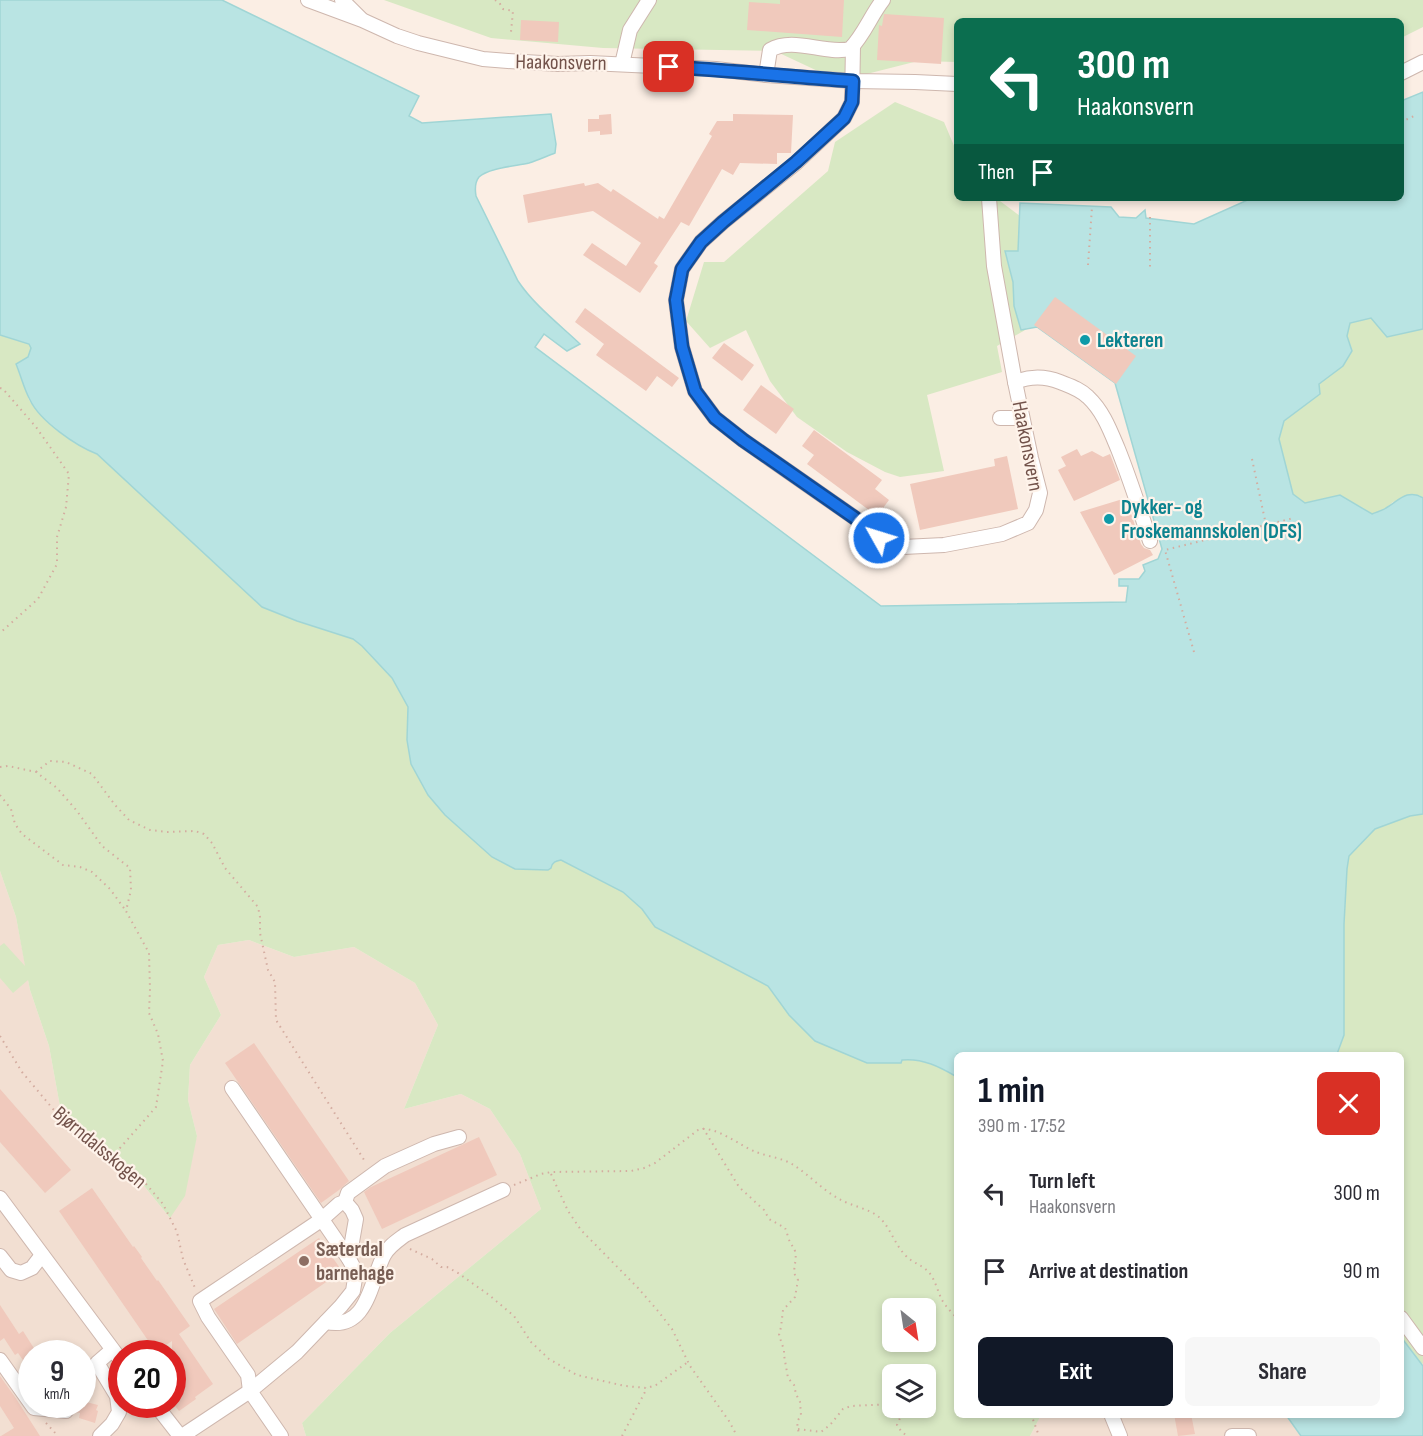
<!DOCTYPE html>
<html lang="en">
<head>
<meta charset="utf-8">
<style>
	:root { --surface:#fff; --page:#f7f7f7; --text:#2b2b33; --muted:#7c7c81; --accent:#111827 }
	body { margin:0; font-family:"Sofia Sans Condensed",sans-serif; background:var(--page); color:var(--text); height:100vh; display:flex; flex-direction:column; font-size:22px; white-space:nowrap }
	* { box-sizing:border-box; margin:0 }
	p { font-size:20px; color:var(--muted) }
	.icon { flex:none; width:33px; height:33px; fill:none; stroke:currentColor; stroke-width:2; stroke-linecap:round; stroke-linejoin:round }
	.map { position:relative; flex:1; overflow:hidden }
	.drawer { position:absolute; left:954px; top:1052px; width:450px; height:366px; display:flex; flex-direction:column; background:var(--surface); border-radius:9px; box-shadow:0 3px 9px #0003 }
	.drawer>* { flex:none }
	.hud { position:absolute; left:954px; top:18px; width:450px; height:183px; border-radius:9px; box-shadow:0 3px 9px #0003; background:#0b6e4f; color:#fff; overflow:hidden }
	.needle { width:39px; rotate:150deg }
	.fabs { position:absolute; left:882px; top:1298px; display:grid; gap:12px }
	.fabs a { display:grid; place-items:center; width:54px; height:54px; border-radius:9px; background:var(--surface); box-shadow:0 3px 9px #0003; font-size:30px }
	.speed { position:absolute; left:18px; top:1340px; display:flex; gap:12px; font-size:30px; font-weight:700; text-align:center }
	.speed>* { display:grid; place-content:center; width:78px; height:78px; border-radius:50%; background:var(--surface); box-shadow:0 3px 9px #0003; line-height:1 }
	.speed small { font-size:15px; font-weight:400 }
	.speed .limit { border:9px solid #d22; background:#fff; color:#111 }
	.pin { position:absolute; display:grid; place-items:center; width:51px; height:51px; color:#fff; margin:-26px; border-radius:12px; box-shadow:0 3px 9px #0006 }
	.me { position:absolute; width:66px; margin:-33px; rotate:309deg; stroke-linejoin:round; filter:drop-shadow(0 0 4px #0008) }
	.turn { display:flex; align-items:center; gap:21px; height:126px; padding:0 24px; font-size:27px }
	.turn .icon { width:78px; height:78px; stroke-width:2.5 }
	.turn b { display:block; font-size:42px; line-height:51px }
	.then { display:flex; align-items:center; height:57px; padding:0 24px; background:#0003; gap:12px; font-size:22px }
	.round { display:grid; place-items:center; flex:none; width:63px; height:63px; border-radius:9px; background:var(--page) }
	.summary { display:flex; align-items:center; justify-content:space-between; height:102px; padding:0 24px }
	h1 { font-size:36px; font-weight:700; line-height:45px; color:var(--accent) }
	.cta { display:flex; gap:12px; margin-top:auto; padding:12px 24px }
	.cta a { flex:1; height:69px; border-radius:9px; background:var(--accent); color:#fff; font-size:24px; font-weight:700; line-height:69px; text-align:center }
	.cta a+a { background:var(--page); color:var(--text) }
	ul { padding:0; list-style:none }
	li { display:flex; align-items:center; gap:18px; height:78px; padding:0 24px }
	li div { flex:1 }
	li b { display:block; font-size:22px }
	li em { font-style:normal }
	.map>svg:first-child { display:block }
</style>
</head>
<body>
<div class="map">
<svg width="1423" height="1436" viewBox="0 0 1423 1436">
	<rect width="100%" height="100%" fill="#fbeee4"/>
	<g fill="#f2dfd2" fill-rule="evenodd">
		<path d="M0 871 16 917 30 990 49 1046 63 1123 106 1162 140 1181 170 1218 197 1136 188 1100 190 1065 221 1015 204 977 218 945 249 940 294 957 354 947 415 983 438 1025 404 1109 461 1094 490 1109 520 1154 541 1209 390 1333 302 1423 306 1436H0ZM32 1353H82V1404H32ZM122 1353H172V1404H122Z"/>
		<path d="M1041 1414 1286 1415 1301 1436H1030Z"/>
	</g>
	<g fill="#d8e8c3" fill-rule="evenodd">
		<path d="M384 0H1423V27L1401 38V21H957V62L918 61 839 81 775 51 603 48 491 38Z"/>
		<path d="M895 102 944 122 957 153V198H996L1020 216 1018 252H1005L1013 282 1014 306 1021 330 1027 329 997 346 1002 372 927 395 944 471 900 477 885 472 847 452 797 417 770 381 746 330 710 348 686 321 704 262H724L828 171 835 142Z"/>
		<path d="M1371 318 1387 337 1423 329V498L1419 495 1393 502 1386 508 1372 514 1340 495 1305 503 1293 494 1278 439 1281 427 1284 421 1320 394 1318 384 1343 366 1352 351 1347 336 1350 323Z"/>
		<path d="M0 335 29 344 31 348 28 357 16 364 29 400 34 407 85 449 97 454 262 607 297 621 353 639 362 646 392 678 408 707 407 740 515 869 548 870 555 861 561 860 623 892 642 909 655 927 768 986 789 1015 902 1060C922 1058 940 1067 957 1077V1414L1041 1415 1030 1436H306L302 1423 390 1333 541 1209 520 1154 490 1109 461 1094 404 1109 438 1025 415 983 354 947 294 957 249 940 218 945 204 977 221 1015 190 1065 188 1100 197 1136 185 1196 170 1218 140 1181 106 1162 63 1123 49 1046 30 990 28 980 13 993 0 978V946L4 943 25 966 16 917 0 871ZM892 1308H926V1341H892ZM892 1374H926V1407H892Z"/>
		<path d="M1423 814V1364L1421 1363 1401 1337V1054H1337L1344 1035V924L1347 869 1349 856 1375 829 1410 816Z"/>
	</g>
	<g fill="#b9e4e3" stroke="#a0d5d5" stroke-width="1.5">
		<path d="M0 0H222L419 96 409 116 422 123 551 114 556 144 555 153C547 156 538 160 529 163 516 166 488 168 479 177 475 182 475 190 476 196L518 281C534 305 559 324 580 344L567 351 544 334 535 347 881 606 1126 602 1128 586H1119V579H1139L1145 571 1143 565 1158 559 1162 549 1115 383 1037 327 1021 330 1014 306 1013 282 1005 251H1018L1020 203 1111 207 1119 217 1136 218 1145 210 1146 218 1194 224 1252 198H1401V101L1423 92V329L1387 337 1371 318 1350 323 1347 336 1352 351 1343 366 1319 384 1320 394 1284 421 1279 439 1293 494 1305 503 1340 495 1372 514C1376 512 1382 511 1386 508 1398 501 1408 488 1423 498V814L1410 816 1375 829 1349 856 1347 869 1344 924V1035L1337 1054H957V1077C940 1067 923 1058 902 1060L901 1063H867L815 1041 789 1015 768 986 655 927 642 909 623 892 561 860C556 861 552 862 551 868L548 870 515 869 492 857 445 815 428 795 411 764 407 740 408 707 392 678 362 646 353 639 297 621 262 607 97 454C76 446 40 421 30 400 24 389 21 376 16 364L28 357 31 348 29 344 0 335Z"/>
		<path d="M1401 1337 1423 1366V1436H1301L1286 1415 1401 1414Z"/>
	</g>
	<g fill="#f0c9bc">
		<path d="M780 0H844L842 37 747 30 749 2 780 4Z"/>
		<path d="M884 14 944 18 941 64 877 60 879 25 882 26Z"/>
		<path d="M521 20 559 22 558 42 520 40Z"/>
		<path d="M611 114 612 134 600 135V131L588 132V119H599V115Z"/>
		<path d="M733 114 793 115 791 153H777V164L740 163 733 175 722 169 689 226 681 222 654 263 658 266 640 293 583 255 592 243 626 266 641 243 593 211 528 223 523 195 584 183 585 186 598 183 611 192 613 189 658 219 659 216 664 219 712 136 709 134 717 121H733Z"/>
		<path d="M1055 297 1136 356 1116 384 1034 325Z"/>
		<path d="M585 308 679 378 672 387 657 376 646 391 596 355 604 344 575 322Z"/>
		<path d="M724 343 754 365 742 381 712 358Z"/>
		<path d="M761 385 794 409 776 434 743 410Z"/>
		<path d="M814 430 882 480 875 489 889 500 877 516 807 464 814 455 802 446Z"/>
		<path d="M1077 449 1081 456 1092 451 1103 457 1110 454 1120 480 1074 501 1058 470 1066 466 1061 457Z"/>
		<path d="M1007 456 1018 509 920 530 910 484 995 466 994 459Z"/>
		<path d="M1126 498 1141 544 1144 548 1150 550 1153 555 1114 575 1080 512Z"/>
		<path d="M254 1043 349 1181 339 1190 321 1203 225 1063Z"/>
		<path d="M0 1089 71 1170 45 1193 0 1142Z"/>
		<path d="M479 1137 497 1175 382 1229 364 1192 371 1187Z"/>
		<path d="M92 1188 133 1247 134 1246 142 1257 141 1258 157 1281 158 1280 190 1326 179 1334 213 1384 195 1397 196 1399 179 1411 172 1402V1341L156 1352 59 1211Z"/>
		<path d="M319 1238 342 1271 237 1344 214 1309Z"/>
		<path d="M0 1305 19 1334 23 1331 37 1353H32V1373L18 1353 15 1355 4 1338 0 1341Z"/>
		<path d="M0 1376 15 1397 40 1436H1L14 1428 0 1406Z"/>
		<path d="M82 1401 98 1405 96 1410 98 1411 95 1423 79 1418 80 1413 75 1412 74 1408 72 1404H82Z"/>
		<path d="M1174 1414H1191L1195 1434 1178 1436Z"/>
	</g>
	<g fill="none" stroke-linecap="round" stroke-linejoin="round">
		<g stroke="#ceb7ae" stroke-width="16">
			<g id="minor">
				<path d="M308 0 362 20 397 36 418 43 483 59 508 61 558 64 590 63 716 69 766 75 853 81 915 82 957 84"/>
				<path d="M342 0 361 19"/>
				<path d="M853 46 852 102 844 118 796 163 723 222 701 242 682 269 676 300 682 347 695 391 715 418 743 440 855 518 879 538 903 547 944 545 1002 534 1028 523 1036 510 1040 493 1031 458 1015 382 994 266 989 198"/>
				<path d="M622 64 630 30 649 0"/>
				<path d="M1401 73 1423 62"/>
				<path d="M766 75 770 50C794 36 824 55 850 49 864 35 871 15 883 0"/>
				<path d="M1015 382C1030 376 1045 376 1060 382 1070 386 1080 389 1088 397 1103 411 1110 430 1118 449 1130 479 1140 510 1150 541"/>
				<path d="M1000 418H1022"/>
				<path d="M0 1198 122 1362"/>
				<path d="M345 1202 348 1193 385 1166 434 1144 459 1137"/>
				<path d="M0 1256 11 1270 21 1273 32 1268 42 1255"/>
				<path d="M1401 1318 1423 1348"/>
				<path d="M326 1322C368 1331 370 1282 384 1255 389 1246 397 1241 405 1235L503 1190"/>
				<path d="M0 1360 34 1408 66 1411"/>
				<path d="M155 1404 180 1436"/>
				<path d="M1111 1414 1120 1436"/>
				<path d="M100 1436 112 1424 119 1412 117 1396 97 1363 112 1350"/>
				<path d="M182 1436 250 1391 297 1352 341 1306 353 1291 356 1272 349 1259 232 1088"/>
				<path d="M281 1436 250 1391 248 1375 208 1317 200 1301 321 1220 339 1204 345 1202 352 1210 356 1219 349 1259"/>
				<path d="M1232 1436H1249"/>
			</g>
		</g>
		<g stroke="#d4aca0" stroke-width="2" stroke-dasharray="1.5 4.5" stroke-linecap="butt">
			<path d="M495 0 499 2 503 9 513 11 511 32"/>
			<path d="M1401 122 1414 116"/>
			<path d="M1150 217V267"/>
			<path d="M1088 265 1092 207"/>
			<path d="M0 388 3 389 36 427 69 474 66 507 57 537V564L38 599 0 633"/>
			<path d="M1252 459 1266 525"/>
			<path d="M1194 652 1165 550 1294 518"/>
			<path d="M0 767 8 766 36 772 57 788 77 811 102 846 130 868 131 890 126 911 149 953 150 989 149 1013 158 1034 163 1061 156 1107 113 1156"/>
			<path d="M36 772 50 761 66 762 92 774 115 805 129 820 150 830 168 832 195 831 204 834 212 843 225 868 258 907 260 917V933L268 970 275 982 276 1020 366 1163"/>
			<path d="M0 795 11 809 15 824 22 834 63 865 80 867 92 872 110 889 126 911"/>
			<path d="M0 1036 22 1072 53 1109 113 1156 136 1172 163 1204 177 1232 183 1259 195 1288"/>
			<path d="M703 1128 739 1187 764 1210 769 1219 785 1228C787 1232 788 1238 790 1242 793 1248 793 1245 795 1251 798 1262 790 1271 798 1280L795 1297 783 1310 781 1327 779 1335 784 1350V1355L788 1378 794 1385 796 1394 800 1402 801 1415 797 1422 799 1436"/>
			<path d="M551 1174 568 1211 581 1230 638 1288 658 1311 672 1329 690 1366 729 1421 737 1436"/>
			<path d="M514 1185 541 1174 551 1172 631 1171 644 1168 655 1163 698 1130C714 1124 740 1146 756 1152 769 1157 784 1158 795 1166 810 1176 823 1190 839 1199 851 1206 871 1209 880 1218 891 1229 895 1245 906 1256 915 1265 923 1264 931 1275 936 1283 938 1292 942 1300 946 1307 952 1313 957 1318"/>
			<path d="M410 1249 432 1259 441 1267H447L458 1273 489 1295 514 1316 531 1342 549 1359 577 1375 625 1386 647 1388 656 1385 688 1362"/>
			<path d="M899 1407 900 1408V1418L897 1425 901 1431 907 1436"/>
			<path d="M1031 1414 1039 1436"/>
			<path d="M46 1423 58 1436"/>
			<path d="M798 1429 821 1432 830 1425 843 1409 851 1406 892 1404"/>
			<path d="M622 1436 647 1388"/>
		</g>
		<use href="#minor" stroke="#fff" stroke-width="14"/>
	</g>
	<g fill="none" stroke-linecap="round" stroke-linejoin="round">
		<g stroke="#114b97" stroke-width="15">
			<path id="route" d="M669 67C731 70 791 77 853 81L852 102 844 118 796 162 723 222 701 242 682 269 676 300 682 347 695 391 715 418 743 440 855 518 879 538"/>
		</g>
		<use href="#route" stroke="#1a73e8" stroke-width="10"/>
	</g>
	<g fill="#0f9aa8" stroke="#fef3ea" stroke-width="2">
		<circle cx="1085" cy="340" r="6"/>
		<circle cx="1109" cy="519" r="6"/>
	</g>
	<circle fill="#8d6e63" stroke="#fef3ea" stroke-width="2" cx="304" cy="1261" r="6"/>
	<g text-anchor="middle" stroke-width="4.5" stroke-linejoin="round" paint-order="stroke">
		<g font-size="21" fill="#72524a" stroke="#fef3ea">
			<text transform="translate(561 62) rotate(1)" y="7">Haakonsvern</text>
			<text transform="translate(1028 446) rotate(79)" y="7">Haakonsvern</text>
			<text transform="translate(100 1147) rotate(40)" y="7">Bjørndalsskogen</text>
		</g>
		<g font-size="21" font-weight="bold" fill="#0d838f" stroke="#fef3ea" text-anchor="start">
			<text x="1097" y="347">Lekteren</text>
			<text x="1121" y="514">Dykker- og<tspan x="1121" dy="24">Froskemannskolen (DFS)</tspan></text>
		</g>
		<g font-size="21" font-weight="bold" fill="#785e54" stroke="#fef3ea" text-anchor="start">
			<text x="316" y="1256">Sæterdal<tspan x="316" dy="24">barnehage</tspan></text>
		</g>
	</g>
</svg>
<div class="fabs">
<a><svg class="needle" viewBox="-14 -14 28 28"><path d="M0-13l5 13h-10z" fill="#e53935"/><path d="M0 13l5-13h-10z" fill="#7c7c81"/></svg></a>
<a><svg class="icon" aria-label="layers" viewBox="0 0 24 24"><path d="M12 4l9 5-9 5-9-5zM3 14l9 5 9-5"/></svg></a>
</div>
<div class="speed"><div>9<small>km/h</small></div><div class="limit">20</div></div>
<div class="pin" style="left:669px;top:67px;background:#d93025"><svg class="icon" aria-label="arrive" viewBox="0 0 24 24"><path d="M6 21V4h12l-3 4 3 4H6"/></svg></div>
<svg class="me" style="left:879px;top:538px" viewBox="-20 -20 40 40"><circle r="17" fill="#1a73e8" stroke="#fff" stroke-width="3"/><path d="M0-11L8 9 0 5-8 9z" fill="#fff"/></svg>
<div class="hud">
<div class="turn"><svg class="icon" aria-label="left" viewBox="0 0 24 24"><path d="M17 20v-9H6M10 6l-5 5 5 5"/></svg><div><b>300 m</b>Haakonsvern</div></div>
<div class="then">Then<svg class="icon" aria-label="arrive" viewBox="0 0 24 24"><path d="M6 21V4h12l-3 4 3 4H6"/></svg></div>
</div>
<section class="drawer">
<div class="summary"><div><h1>1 min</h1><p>390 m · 17:52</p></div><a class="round" style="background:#d93025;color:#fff"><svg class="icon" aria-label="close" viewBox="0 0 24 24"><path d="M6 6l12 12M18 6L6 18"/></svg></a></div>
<ul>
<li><svg class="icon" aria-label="left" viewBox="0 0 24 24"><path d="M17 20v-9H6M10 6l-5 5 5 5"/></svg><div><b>Turn left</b><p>Haakonsvern</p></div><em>300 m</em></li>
<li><svg class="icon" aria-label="arrive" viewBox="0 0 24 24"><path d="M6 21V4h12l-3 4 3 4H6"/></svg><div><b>Arrive at destination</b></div><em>90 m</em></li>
</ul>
<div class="cta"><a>Exit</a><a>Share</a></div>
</section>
</div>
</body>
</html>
